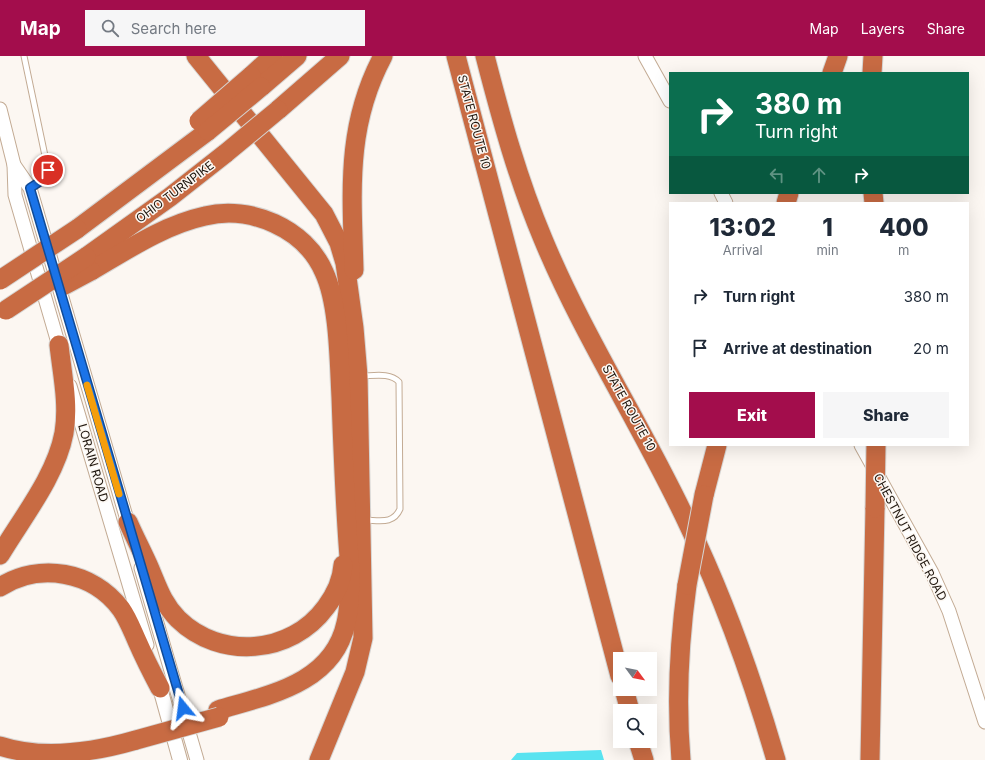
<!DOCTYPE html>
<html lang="en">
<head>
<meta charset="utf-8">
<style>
	:root { --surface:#fff; --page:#f6f6f7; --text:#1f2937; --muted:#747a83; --accent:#a30d4c }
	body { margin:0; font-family:Inter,sans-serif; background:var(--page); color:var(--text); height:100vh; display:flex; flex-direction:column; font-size:15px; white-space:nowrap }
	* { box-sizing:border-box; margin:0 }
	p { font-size:13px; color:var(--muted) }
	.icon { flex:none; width:22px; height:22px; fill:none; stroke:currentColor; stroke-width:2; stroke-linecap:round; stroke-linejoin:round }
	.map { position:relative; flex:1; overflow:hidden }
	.drawer { position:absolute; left:669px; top:146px; width:300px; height:244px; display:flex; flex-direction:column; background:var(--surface); border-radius:0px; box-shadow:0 4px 16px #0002 }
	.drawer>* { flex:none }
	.hud { position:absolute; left:669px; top:16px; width:300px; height:122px; border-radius:0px; box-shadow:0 4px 16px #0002; background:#0b6e4f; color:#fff; overflow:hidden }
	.needle { width:26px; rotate:122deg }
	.fabs { position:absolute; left:613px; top:596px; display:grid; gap:8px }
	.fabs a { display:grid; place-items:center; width:44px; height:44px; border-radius:0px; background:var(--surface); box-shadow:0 4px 16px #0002; font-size:20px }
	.pin { position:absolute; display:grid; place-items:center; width:34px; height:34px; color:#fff; margin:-17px; border:2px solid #fff; border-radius:50%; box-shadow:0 1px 4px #0007 }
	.me { position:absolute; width:44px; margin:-22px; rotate:344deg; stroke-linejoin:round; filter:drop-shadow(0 0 3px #0008) }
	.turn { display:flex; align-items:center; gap:14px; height:84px; padding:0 20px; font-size:18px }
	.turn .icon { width:52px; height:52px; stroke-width:2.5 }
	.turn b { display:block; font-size:28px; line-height:34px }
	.lanes { display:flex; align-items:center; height:38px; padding:0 20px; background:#0003; justify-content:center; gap:20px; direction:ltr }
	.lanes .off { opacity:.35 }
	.eta { display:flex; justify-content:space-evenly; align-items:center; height:68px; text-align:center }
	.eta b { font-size:24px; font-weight:800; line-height:28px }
	.primary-button { display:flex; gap:8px; margin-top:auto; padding:8px 20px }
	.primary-button a { flex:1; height:46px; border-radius:0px; background:var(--accent); color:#fff; font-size:16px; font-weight:800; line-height:46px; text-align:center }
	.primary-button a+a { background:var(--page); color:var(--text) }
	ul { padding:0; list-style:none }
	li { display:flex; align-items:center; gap:12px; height:52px; padding:0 20px }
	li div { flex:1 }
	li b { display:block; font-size:15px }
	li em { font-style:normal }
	header { display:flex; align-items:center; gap:24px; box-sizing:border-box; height:56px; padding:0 20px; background:var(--accent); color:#fff }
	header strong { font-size:19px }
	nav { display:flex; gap:22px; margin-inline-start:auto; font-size:14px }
	.search { width:280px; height:36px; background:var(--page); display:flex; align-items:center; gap:10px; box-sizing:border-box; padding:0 14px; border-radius:0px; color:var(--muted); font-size:15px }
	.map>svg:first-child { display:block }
</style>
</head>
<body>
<header>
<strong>Map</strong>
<div class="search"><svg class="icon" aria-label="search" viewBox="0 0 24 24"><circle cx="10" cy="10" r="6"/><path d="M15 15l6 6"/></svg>Search here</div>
<nav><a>Map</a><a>Layers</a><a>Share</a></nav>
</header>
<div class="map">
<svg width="985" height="704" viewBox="0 0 985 704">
	<rect width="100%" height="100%" fill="#fcf7f2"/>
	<path fill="#59e3f0" d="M601 694 604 704H511L517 697Z"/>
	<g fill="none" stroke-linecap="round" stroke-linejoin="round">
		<g stroke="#c3ab94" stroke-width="7">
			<g id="service">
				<path d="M24 0 48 114 44 123 31 131"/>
				<path d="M361 320C373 320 390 316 399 326L400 453C393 469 379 464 364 464"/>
			</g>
		</g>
		<g stroke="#c3ab94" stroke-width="15">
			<g id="tertiary">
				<path d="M645 0 670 45"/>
				<path d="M0 53 14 109 15 139 61 297"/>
				<path d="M14 109 30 132 130 474"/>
				<path d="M721 137 726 147"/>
				<path d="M70 330 147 589"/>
				<path d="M861 389 932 517 949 555 985 666"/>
				<path d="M141 512 197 704"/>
			</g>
		</g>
		<g stroke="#c3ab94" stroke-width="16">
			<path id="secondary" d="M160 632 180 704"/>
		</g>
		<g stroke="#d6d5d3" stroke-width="21">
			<g id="motorway">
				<path d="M196 0 324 158 339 187 345 207 354 272 358 320 363 582 355 616 319 704"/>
				<path d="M456 0 620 620"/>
				<path d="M485 0C501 62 518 124 543 183 584 282 644 373 689 470 725 545 753 625 776 704"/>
				<path d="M832 17 838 0"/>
				<path d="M872 17 873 0"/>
				<path d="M251 20 273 0"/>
				<path d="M261 31 297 0"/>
				<path d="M278 54 340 0"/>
				<path d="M873 137 874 147"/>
				<path d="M786 147 789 137"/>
				<path d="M77 173 208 75"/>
				<path d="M86 201 170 141 226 97"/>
				<path d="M354 214C352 137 345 71 383 0"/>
				<path d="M91 215C127 194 164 169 205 160 250 149 305 172 324 216 339 248 339 305 341 341 343 398 345 456 350 513 350 531 350 550 346 567 333 628 268 639 218 654"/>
				<path d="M704 439 717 389"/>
				<path d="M128 466C135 482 143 497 150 513 158 532 163 548 178 563 220 604 291 599 326 551 335 539 342 524 343 509"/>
				<path d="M0 499C22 462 56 420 64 377 69 348 62 317 59 289"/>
				<path d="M0 531C39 506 93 515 121 553 128 563 132 574 137 585 144 601 152 617 160 632"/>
				<path d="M624 633 630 655"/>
				<path d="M638 685 644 704"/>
				<path d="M0 690C43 704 91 697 136 684"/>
				<path d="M681 704C676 645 679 587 687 529"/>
				<path d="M870 704 875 452"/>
			</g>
		</g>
		<use href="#service" stroke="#fff" stroke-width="5"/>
		<use href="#tertiary" stroke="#fff" stroke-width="13"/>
		<use href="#secondary" stroke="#fff" stroke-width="14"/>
		<use href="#motorway" stroke="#c86b43" stroke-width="19"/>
		<g stroke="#d6d5d3" stroke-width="21" stroke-linecap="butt">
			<g id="motorway-bridge">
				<path d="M199 65 251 20"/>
				<path d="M208 75 261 31"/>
				<path d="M226 97 278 54"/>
				<path d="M0 224 77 173"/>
				<path d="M63 230 91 215"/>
				<path d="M6 254 86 201"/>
				<path d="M875 452 876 389"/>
				<path d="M687 529 704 439"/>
				<path d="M136 684 219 661"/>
			</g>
		</g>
		<use href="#motorway-bridge" stroke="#c86b43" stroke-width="19"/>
	</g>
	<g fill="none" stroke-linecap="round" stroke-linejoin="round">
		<g stroke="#114b97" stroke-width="10">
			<path id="route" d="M48 114 44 123 30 132 183 652"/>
		</g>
		<use href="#route" stroke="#1a73e8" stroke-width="7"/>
		<path stroke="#f59e0b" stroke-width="7" d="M87 329 119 438"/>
	</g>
	<g text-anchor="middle" stroke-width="3" stroke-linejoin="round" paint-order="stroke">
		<g font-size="12" fill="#1e150d" stroke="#fcf7f2">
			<text transform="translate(474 66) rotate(75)" y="4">STATE ROUTE 10</text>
			<text transform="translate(175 136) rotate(-37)" y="4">OHIO TURNPIKE</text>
			<text transform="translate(629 352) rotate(61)" y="4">STATE ROUTE 10</text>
			<text transform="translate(93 407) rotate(74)" y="4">LORAIN ROAD</text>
			<text transform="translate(910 481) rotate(62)" y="4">CHESTNUT RIDGE ROAD</text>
		</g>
	</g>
</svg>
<div class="fabs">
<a><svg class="needle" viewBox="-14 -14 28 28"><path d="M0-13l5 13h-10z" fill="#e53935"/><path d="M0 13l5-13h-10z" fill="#747a83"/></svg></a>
<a><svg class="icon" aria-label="search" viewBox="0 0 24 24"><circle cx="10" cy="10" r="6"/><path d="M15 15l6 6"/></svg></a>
</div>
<div class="pin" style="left:48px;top:114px;background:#d93025"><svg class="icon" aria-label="arrive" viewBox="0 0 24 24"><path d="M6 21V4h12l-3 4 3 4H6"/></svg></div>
<svg class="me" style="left:183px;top:652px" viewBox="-20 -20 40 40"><path d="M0-17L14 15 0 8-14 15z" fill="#1a73e8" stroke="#fff" stroke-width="4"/></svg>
<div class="hud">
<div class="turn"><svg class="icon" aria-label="right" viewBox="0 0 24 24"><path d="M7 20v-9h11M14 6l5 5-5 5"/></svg><div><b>380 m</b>Turn right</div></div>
<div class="lanes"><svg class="icon off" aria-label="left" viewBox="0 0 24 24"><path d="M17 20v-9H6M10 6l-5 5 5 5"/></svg><svg class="icon off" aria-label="ahead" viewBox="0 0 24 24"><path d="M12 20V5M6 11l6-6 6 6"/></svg><svg class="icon" aria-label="right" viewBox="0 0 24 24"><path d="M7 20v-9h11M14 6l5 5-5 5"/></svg></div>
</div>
<section class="drawer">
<div class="eta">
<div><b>13:02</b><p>Arrival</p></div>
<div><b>1</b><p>min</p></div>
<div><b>400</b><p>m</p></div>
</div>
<ul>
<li><svg class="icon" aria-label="right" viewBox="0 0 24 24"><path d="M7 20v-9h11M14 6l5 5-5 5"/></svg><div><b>Turn right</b></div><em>380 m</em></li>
<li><svg class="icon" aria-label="arrive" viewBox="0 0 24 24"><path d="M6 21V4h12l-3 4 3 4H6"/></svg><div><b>Arrive at destination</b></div><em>20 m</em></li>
</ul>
<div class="primary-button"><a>Exit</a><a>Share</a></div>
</section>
</div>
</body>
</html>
